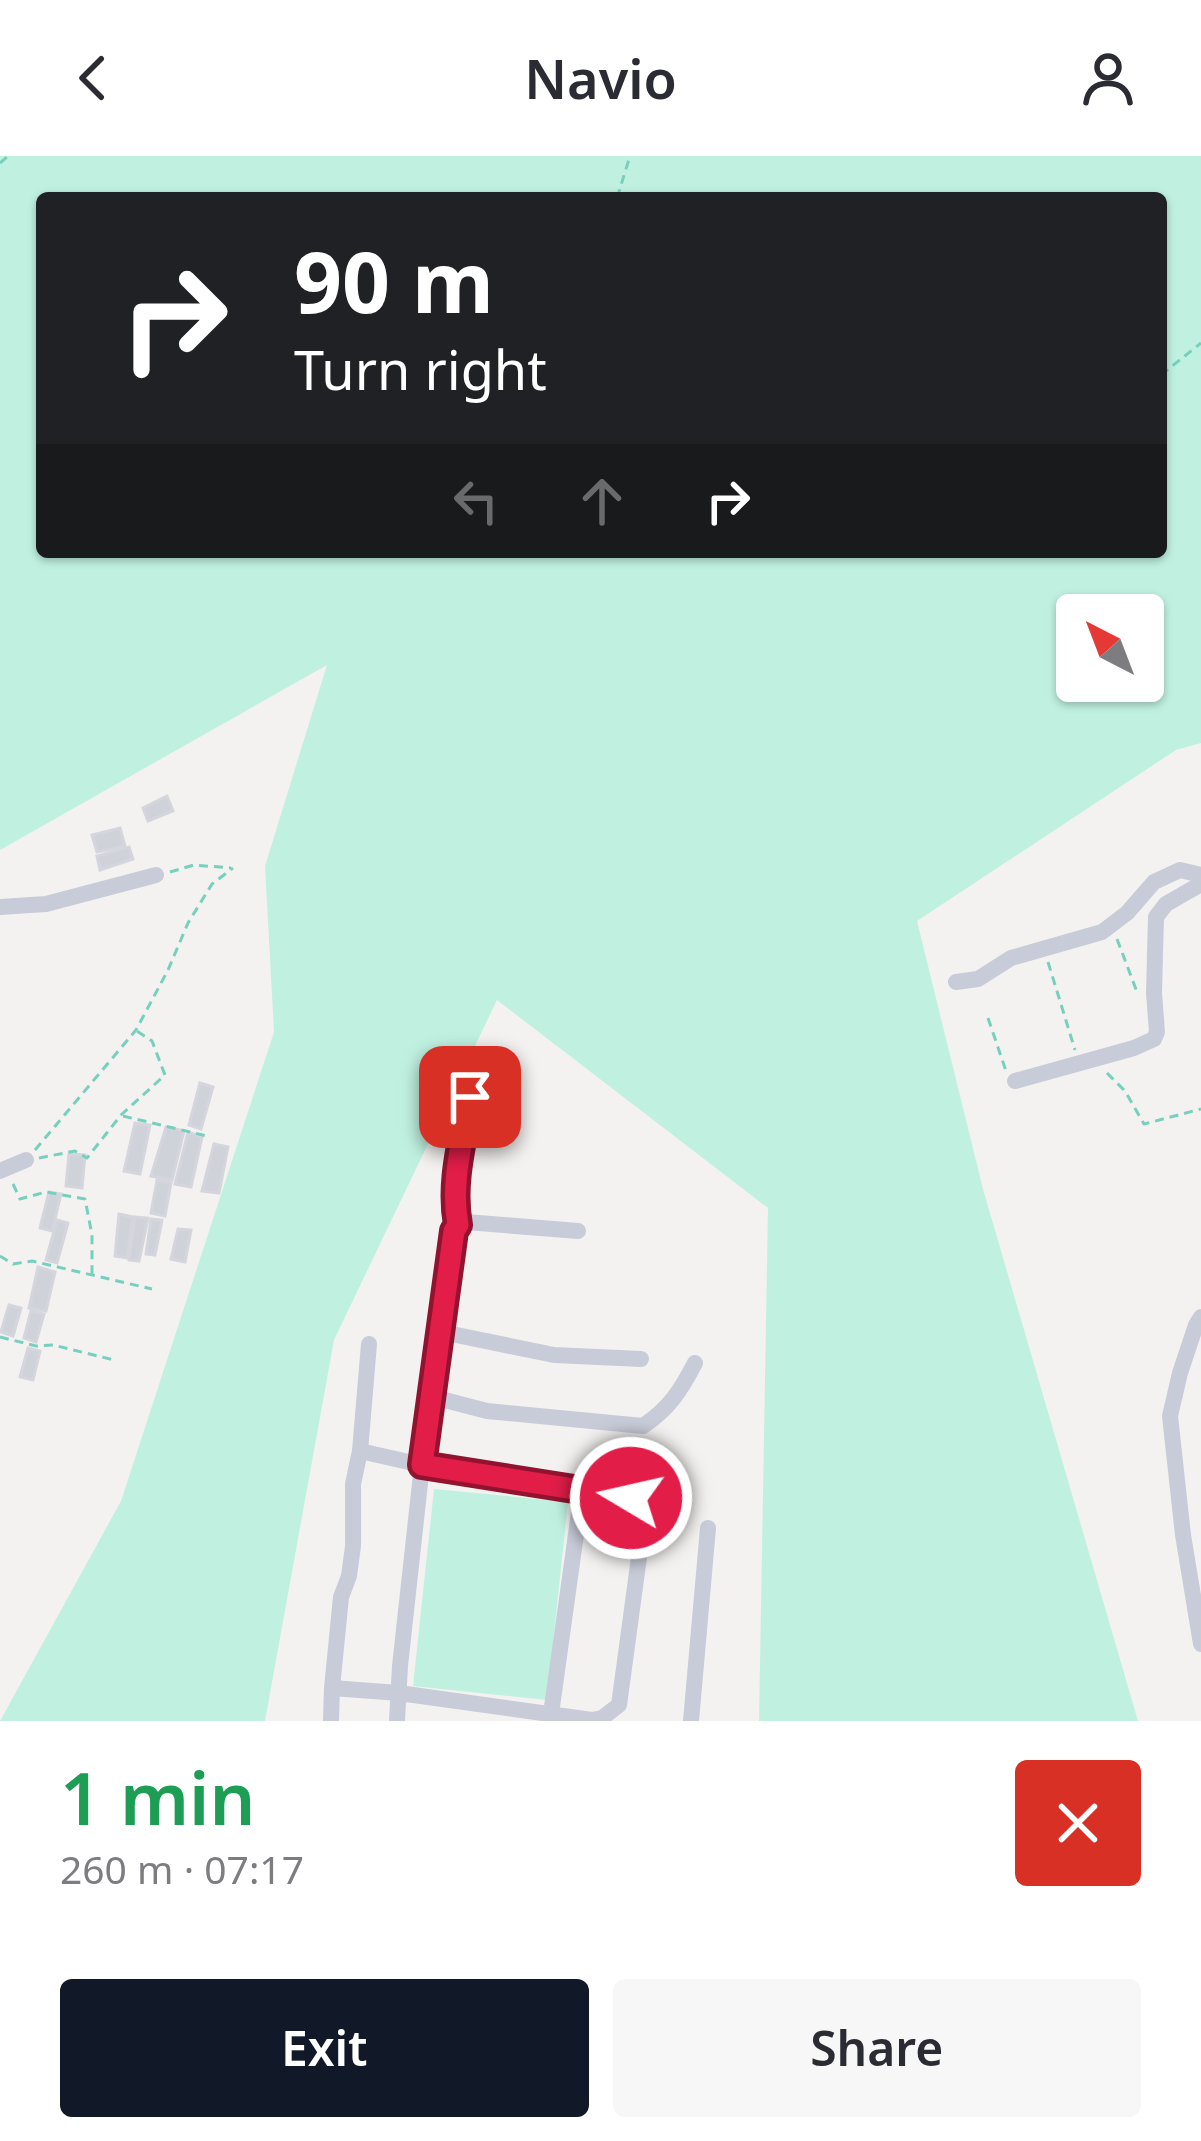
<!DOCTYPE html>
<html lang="en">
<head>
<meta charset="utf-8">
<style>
	:root { --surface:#fff; --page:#f7f7f7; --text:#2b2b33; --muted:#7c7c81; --accent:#111827 }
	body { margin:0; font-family:"Noto Sans",sans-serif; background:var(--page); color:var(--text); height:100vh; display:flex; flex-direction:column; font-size:45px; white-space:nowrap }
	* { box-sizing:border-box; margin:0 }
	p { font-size:39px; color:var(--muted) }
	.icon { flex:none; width:66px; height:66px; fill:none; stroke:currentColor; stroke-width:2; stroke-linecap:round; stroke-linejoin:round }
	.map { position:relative; height:1565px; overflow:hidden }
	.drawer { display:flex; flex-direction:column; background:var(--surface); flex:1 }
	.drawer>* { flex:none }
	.guide { position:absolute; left:36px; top:36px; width:1131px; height:366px; border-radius:12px; box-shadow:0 3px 9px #0004; background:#202124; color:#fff; overflow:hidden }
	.needle { width:78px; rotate:318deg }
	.controls { position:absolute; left:1056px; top:438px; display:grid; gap:24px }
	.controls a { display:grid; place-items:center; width:108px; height:108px; border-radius:12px; background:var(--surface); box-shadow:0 3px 9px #0004; font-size:60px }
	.pin { position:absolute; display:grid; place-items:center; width:102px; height:102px; color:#fff; margin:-51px; border-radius:24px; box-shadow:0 6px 18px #0006 }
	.me { position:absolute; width:132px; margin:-66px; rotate:279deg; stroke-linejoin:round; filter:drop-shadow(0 0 9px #0008) }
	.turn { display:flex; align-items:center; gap:42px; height:252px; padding:0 60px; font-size:54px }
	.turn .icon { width:156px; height:156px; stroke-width:2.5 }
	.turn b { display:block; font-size:84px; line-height:102px }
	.lanes { display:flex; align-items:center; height:114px; padding:0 60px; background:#0003; justify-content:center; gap:60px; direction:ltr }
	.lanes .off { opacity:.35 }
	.round { display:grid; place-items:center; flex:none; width:126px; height:126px; border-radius:12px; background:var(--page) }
	.head { display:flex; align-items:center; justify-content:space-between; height:204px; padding:0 60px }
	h1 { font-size:72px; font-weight:600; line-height:90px; color:#1e9e55 }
	.action { display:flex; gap:24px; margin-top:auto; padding:24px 60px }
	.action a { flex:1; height:138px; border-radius:12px; background:var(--accent); color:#fff; font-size:48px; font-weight:600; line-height:138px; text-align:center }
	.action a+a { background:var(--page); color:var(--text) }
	header { display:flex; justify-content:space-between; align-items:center; height:156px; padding:0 60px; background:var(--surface); font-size:54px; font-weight:600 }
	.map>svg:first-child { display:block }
</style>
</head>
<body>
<header><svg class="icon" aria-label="back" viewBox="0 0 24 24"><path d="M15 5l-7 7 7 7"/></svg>Navio<svg class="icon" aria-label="person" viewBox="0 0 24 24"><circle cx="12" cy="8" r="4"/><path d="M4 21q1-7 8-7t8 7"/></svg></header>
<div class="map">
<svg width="1201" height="1565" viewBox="0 0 1201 1565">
	<rect width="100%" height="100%" fill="#f4f2f1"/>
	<g fill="#c0f1e0" fill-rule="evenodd">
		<path d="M0 0H1201V587L1176 594 917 765 983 1033 1138 1565H759L768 1052 497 844 334 1184 265 1565H0L121 1345 274 876 265 710 327 509 0 694ZM42 42H1161V396H42ZM1077 459H1143V525H1077Z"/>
		<path d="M434 1333 568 1346 547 1544 413 1530Z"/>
	</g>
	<g fill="#d0d2d9" stroke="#d5d5dd" stroke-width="3">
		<path d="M167 640 173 655 148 665 143 652Z"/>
		<path d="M120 672 125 690 97 696 92 679Z"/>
		<path d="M129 691 133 703 100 714 97 700Z"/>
		<path d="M200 927 213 931 201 973 189 969Z"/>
		<path d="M135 967 150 969 140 1018 124 1015Z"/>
		<path d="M166 971 184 975 172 1024 151 1020Z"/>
		<path d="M188 976 202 981 191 1031 175 1028Z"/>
		<path d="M214 988 228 991 219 1037 202 1035Z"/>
		<path d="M69 998 85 999 82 1032 66 1030Z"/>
		<path d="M157 1024 171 1027 165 1060 151 1057Z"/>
		<path d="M49 1036 61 1038 52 1075 40 1072Z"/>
		<path d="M119 1058 133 1061 127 1102 115 1100Z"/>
		<path d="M135 1061 148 1062 139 1105 129 1104Z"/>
		<path d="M151 1063 162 1064 155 1099 146 1098Z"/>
		<path d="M57 1064 68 1067 57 1107 46 1104Z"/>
		<path d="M178 1073 191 1074 185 1106 171 1103Z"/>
		<path d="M38 1111 55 1116 46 1155 29 1152Z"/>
		<path d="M9 1149 21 1152 13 1180 1 1176Z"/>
		<path d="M31 1155 44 1158 36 1186 24 1182Z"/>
		<path d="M28 1192 40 1195 33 1224 20 1221Z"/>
	</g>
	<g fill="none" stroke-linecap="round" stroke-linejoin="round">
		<g stroke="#76d0bd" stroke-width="3" stroke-dasharray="9 6" stroke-linecap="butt">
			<path d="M0 7 8 0"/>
			<path d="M617 42 630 0"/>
			<path d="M1161 219 1201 187"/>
			<path d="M170 716 194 709 231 712"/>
			<path d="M1117 783 1137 836"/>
			<path d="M1048 806 1075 894"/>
			<path d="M988 862 1006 915"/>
			<path d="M1107 917 1125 935 1144 968 1201 953"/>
			<path d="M123 960 207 980"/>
			<path d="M35 994 136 874 168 814 188 767 212 728 233 712"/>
			<path d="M39 1002 75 995 87 1002 121 959 165 919 152 885 137 875"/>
			<path d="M13 1028 20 1043 46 1036 85 1043 92 1079V1118"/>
			<path d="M0 1100 13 1108 32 1105 152 1133"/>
			<path d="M0 1181 36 1190 53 1189 114 1204"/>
		</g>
		<g stroke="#c8ccd8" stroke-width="16">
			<path d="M0 751 46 748 156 719"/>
			<path d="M956 826 978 823 1011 802 1102 776 1127 757 1154 726 1180 714 1201 719"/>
			<path d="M1015 925 1134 892 1154 883 1157 876 1154 837 1156 761 1166 748 1201 728"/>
			<path d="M0 1015 26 1004"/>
			<path d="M458 1069 466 1066 578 1075"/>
			<path d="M1201 1161 1196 1169 1180 1217 1170 1260 1183 1379 1201 1488"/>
			<path d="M442 1176 554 1199 641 1203"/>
			<path d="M433 1241 487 1255 643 1270C669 1253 681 1234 695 1207"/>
			<path d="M332 1532 399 1537 592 1564 602 1562 619 1549 645 1357 641 1347 631 1342 422 1309 360 1295"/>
			<path d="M551 1558 582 1335"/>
			<path d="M331 1565 332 1532 341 1441 349 1420 353 1390V1328L360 1295 369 1188"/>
			<path d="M397 1565 400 1510 422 1309 454 1075 458 1069C450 1026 463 984 470 942"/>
			<path d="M691 1565 708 1372"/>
		</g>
	</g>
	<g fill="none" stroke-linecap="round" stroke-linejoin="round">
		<g stroke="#92132f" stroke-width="30">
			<path id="route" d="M470 941C463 984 450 1026 458 1069L454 1075 422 1309 631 1342"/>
		</g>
		<use href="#route" stroke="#e11d48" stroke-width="21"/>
	</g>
</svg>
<div class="controls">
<a><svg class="needle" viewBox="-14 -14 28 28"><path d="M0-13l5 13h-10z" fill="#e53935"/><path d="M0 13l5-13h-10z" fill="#7c7c81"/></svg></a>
</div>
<div class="pin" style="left:470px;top:941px;background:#d93025"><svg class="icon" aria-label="arrive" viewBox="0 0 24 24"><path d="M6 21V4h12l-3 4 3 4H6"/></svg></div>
<svg class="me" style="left:631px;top:1342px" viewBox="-20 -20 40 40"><circle r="17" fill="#e11d48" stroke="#fff" stroke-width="3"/><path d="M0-11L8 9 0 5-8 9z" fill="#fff"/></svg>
<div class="guide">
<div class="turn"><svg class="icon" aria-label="right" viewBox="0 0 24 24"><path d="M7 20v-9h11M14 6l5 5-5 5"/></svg><div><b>90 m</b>Turn right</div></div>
<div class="lanes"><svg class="icon off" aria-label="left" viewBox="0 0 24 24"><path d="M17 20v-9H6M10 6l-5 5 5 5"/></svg><svg class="icon off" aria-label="ahead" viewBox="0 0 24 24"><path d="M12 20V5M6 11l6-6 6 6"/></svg><svg class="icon" aria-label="right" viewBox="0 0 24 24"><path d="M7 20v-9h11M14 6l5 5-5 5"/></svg></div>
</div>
</div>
<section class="drawer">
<div class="head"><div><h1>1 min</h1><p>260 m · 07:17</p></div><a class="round" style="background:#d93025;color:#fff"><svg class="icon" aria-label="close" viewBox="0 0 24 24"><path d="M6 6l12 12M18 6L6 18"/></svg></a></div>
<div class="action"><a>Exit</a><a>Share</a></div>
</section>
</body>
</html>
